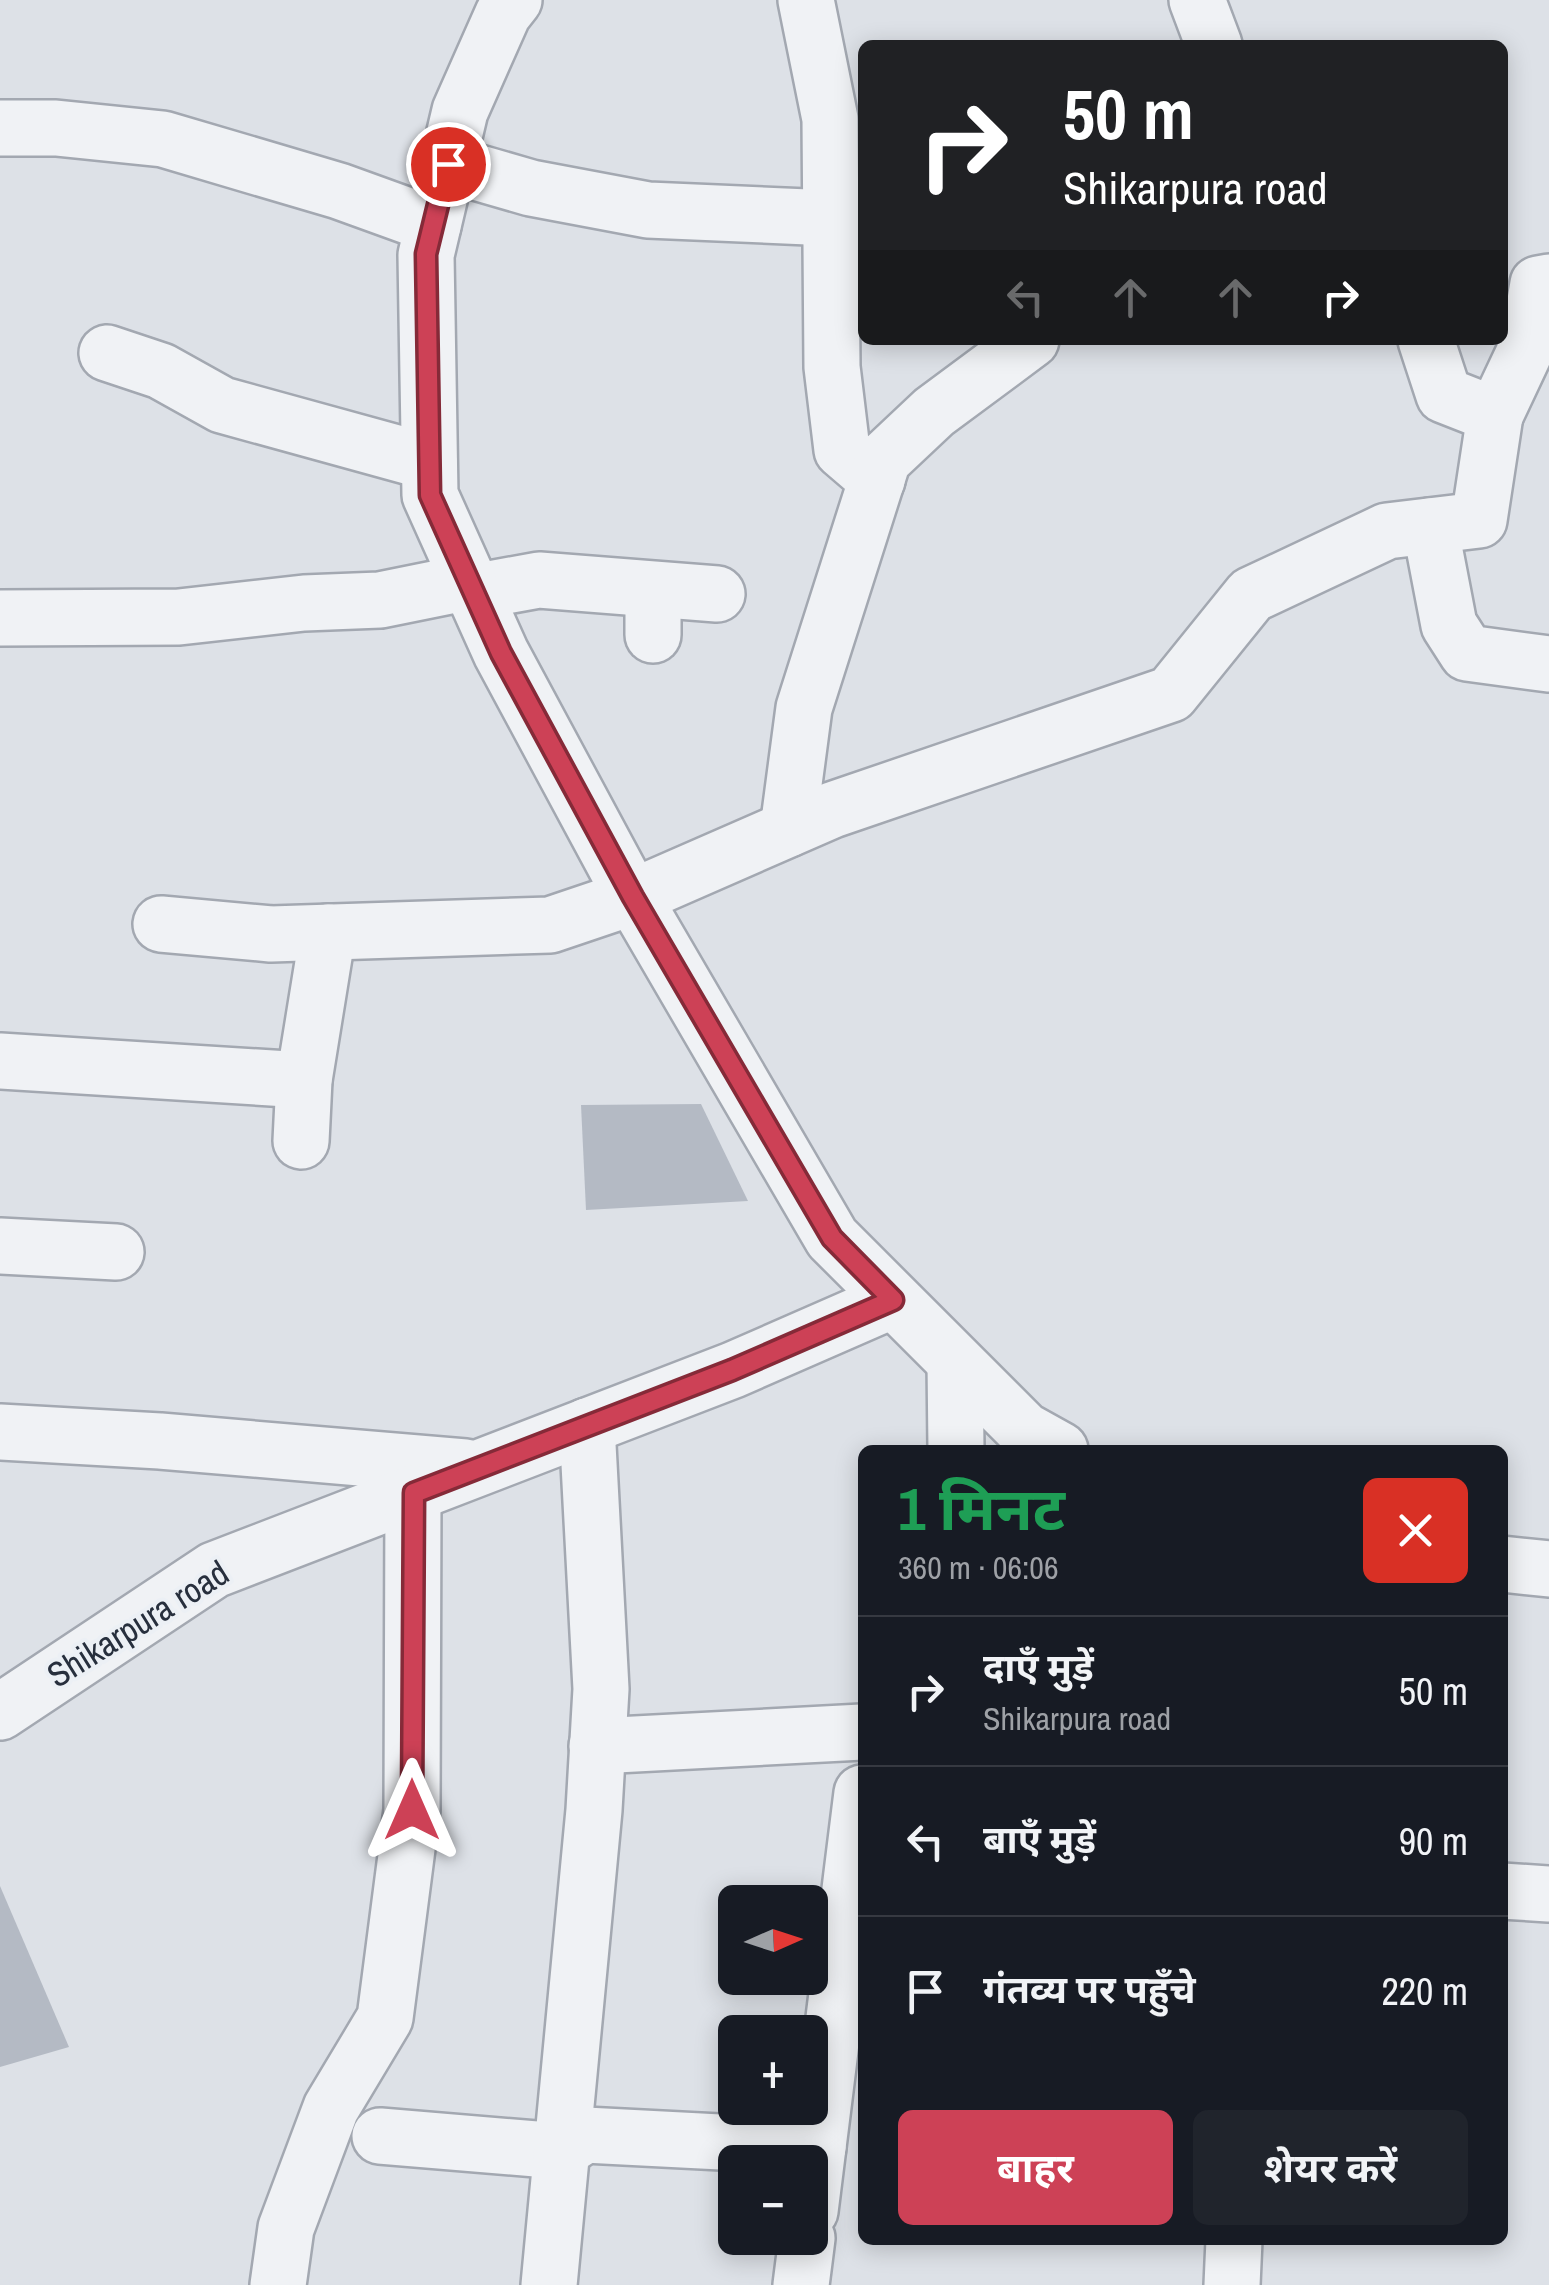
<!DOCTYPE html>
<html lang="hi">
<head>
<meta charset="utf-8">
<style>
	:root { --surface:#171b24; --page:#20242c; --text:#f1f3f6; --muted:#9ea1a6; --line:#363941; --accent:#cd4156 }
	body { margin:0; font-family:"Archivo Narrow","Noto Sans Devanagari",sans-serif; background:var(--page); color:var(--text); height:100vh; display:flex; flex-direction:column; font-size:38px; white-space:nowrap }
	* { box-sizing:border-box; margin:0 }
	p { font-size:32px; color:var(--muted) }
	.icon { flex:none; width:55px; height:55px; fill:none; stroke:currentColor; stroke-width:2; stroke-linecap:round; stroke-linejoin:round }
	.map { position:relative; flex:1; overflow:hidden }
	.sheet { position:absolute; left:858px; top:1445px; width:650px; height:800px; display:flex; flex-direction:column; background:var(--surface); border-radius:15px; box-shadow:0 5px 25px #0003 }
	.sheet>* { flex:none }
	.hud { position:absolute; left:858px; top:40px; width:650px; height:305px; border-radius:15px; box-shadow:0 5px 25px #0003; background:#202124; color:#fff; overflow:hidden }
	.needle { width:65px; rotate:87deg }
	.tools { position:absolute; left:718px; top:1885px; display:grid; gap:20px }
	.tools a { display:grid; place-items:center; width:110px; height:110px; border-radius:15px; background:var(--surface); box-shadow:0 5px 25px #0003; font-size:50px }
	.pin { position:absolute; display:grid; place-items:center; width:85px; height:85px; color:#fff; margin:-42px; border:5px solid #fff; border-radius:50%; box-shadow:0 2px 10px #0007 }
	.me { position:absolute; width:110px; margin:-55px; rotate:0deg; stroke-linejoin:round; filter:drop-shadow(0 0 8px #0008) }
	.turn { display:flex; align-items:center; gap:35px; height:210px; padding:0 40px; font-size:45px }
	.turn .icon { width:130px; height:130px; stroke-width:2.5 }
	.turn b { display:block; font-size:70px; line-height:85px }
	.lanes { display:flex; align-items:center; height:95px; padding:0 40px; background:#0003; justify-content:center; gap:50px; direction:ltr }
	.lanes .off { opacity:.35 }
	.round { display:grid; place-items:center; flex:none; width:105px; height:105px; border-radius:15px; background:var(--page) }
	.summary { display:flex; align-items:center; justify-content:space-between; height:170px; padding:0 40px }
	h1 { font-size:60px; font-weight:700; line-height:75px; color:#1e9e55 }
	.primary-button { display:flex; gap:20px; margin-top:auto; padding:20px 40px }
	.primary-button a { flex:1; height:115px; border-radius:15px; background:var(--accent); color:#fff; font-size:40px; font-weight:700; line-height:115px; text-align:center }
	.primary-button a+a { background:var(--page); color:var(--text) }
	ul { padding:0; list-style:none }
	li { display:flex; align-items:center; gap:30px; height:150px; padding:0 40px; border-top:2px solid var(--line) }
	li div { flex:1 }
	li b { display:block; font-size:38px }
	li em { font-style:normal }
	.map>svg:first-child { display:block }
</style>
</head>
<body>
<div class="map">
<svg width="1549" height="2285" viewBox="0 0 1549 2285">
	<rect width="100%" height="100%" fill="#dde1e7"/>
	<g fill="#b4bac4">
		<path d="M701 1104 748 1201 586 1210 581 1105Z"/>
		<path d="M0 1886 69 2047 0 2067Z"/>
	</g>
	<g fill="none" stroke-linecap="round" stroke-linejoin="round">
		<g stroke="#a3a8b1" stroke-width="60">
			<g id="minor">
				<path d="M514 0 503 14 460 111 426 255 430 495 501 653 622 878 832 1238 1024 1430 1060 1450"/>
				<path d="M806 0 830 119 832 367 842 450 877 480"/>
				<path d="M1197 0 1214 45"/>
				<path d="M0 128H56L163 139 339 191 433 225"/>
				<path d="M448 164 531 188 648 210 831 218"/>
				<path d="M107 353 161 371 222 405 429 462"/>
				<path d="M1495 415 1527 347 1538 284 1549 282"/>
				<path d="M1430 526 1449 625 1467 653 1549 664"/>
				<path d="M653 590V635"/>
				<path d="M473 592 539 580 717 594"/>
				<path d="M0 618 179 617 304 603 380 600 469 582"/>
				<path d="M788 829 804 708 883 460 934 412 1031 340"/>
				<path d="M161 924 271 934 550 925 633 897 832 810 1171 694 1251 595 1387 531 1479 520 1495 415 1444 395 1426 340"/>
				<path d="M0 1061 304 1080"/>
				<path d="M301 1141 304 1080 328 932"/>
				<path d="M0 1246 116 1252"/>
				<path d="M955 1362 956 1450"/>
				<path d="M0 1432 160 1441 465 1467"/>
				<path d="M1502 1564 1549 1569"/>
				<path d="M0 1712 214 1570 733 1370 893 1300"/>
				<path d="M597 1746 862 1732"/>
				<path d="M1502 1891 1549 1894"/>
				<path d="M380 2136 560 2151 585 2135 818 2147"/>
				<path d="M810 2211 862 1793"/>
				<path d="M278 2285 286 2228 331 2108 385 2018 412 1810 413 1493"/>
				<path d="M549 2285 594 1810 601 1689 587 1426"/>
				<path d="M801 2285 807 2238"/>
				<path d="M1232 2285 1234 2240"/>
			</g>
		</g>
		<use href="#minor" stroke="#f0f2f5" stroke-width="55"/>
	</g>
	<g fill="none" stroke-linecap="round" stroke-linejoin="round">
		<g stroke="#852a38" stroke-width="25">
			<path id="route" d="M412 1810 414 1493 732 1370 893 1300 832 1238 633 897 501 653 430 495 426 254 448 164"/>
		</g>
		<use href="#route" stroke="#cd4156" stroke-width="18"/>
	</g>
	<g text-anchor="middle" stroke-width="8" stroke-linejoin="round" paint-order="stroke">
		<g font-size="35" fill="#272f3d" stroke="#ecf0f5">
			<text transform="translate(138 1624) rotate(-32)" y="12">Shikarpura road</text>
		</g>
	</g>
</svg>
<div class="tools">
<a><svg class="needle" viewBox="-14 -14 28 28"><path d="M0-13l5 13h-10z" fill="#e53935"/><path d="M0 13l5-13h-10z" fill="#9ea1a6"/></svg></a>
<a>+</a>
<a>−</a>
</div>
<div class="pin" style="left:448px;top:164px;background:#d93025"><svg class="icon" aria-label="arrive" viewBox="0 0 24 24"><path d="M6 21V4h12l-3 4 3 4H6"/></svg></div>
<svg class="me" style="left:412px;top:1810px" viewBox="-20 -20 40 40"><path d="M0-17L14 15 0 8-14 15z" fill="#cd4156" stroke="#fff" stroke-width="4"/></svg>
<div class="hud">
<div class="turn"><svg class="icon" aria-label="right" viewBox="0 0 24 24"><path d="M7 20v-9h11M14 6l5 5-5 5"/></svg><div><b>50 m</b>Shikarpura road</div></div>
<div class="lanes"><svg class="icon off" aria-label="left" viewBox="0 0 24 24"><path d="M17 20v-9H6M10 6l-5 5 5 5"/></svg><svg class="icon off" aria-label="ahead" viewBox="0 0 24 24"><path d="M12 20V5M6 11l6-6 6 6"/></svg><svg class="icon off" aria-label="ahead" viewBox="0 0 24 24"><path d="M12 20V5M6 11l6-6 6 6"/></svg><svg class="icon" aria-label="right" viewBox="0 0 24 24"><path d="M7 20v-9h11M14 6l5 5-5 5"/></svg></div>
</div>
<section class="sheet">
<div class="summary"><div><h1>1 मिनट</h1><p>360 m · 06:06</p></div><a class="round" style="background:#d93025;color:#fff"><svg class="icon" aria-label="close" viewBox="0 0 24 24"><path d="M6 6l12 12M18 6L6 18"/></svg></a></div>
<ul>
<li><svg class="icon" aria-label="right" viewBox="0 0 24 24"><path d="M7 20v-9h11M14 6l5 5-5 5"/></svg><div><b>दाएँ मुड़ें</b><p>Shikarpura road</p></div><em>50 m</em></li>
<li><svg class="icon" aria-label="left" viewBox="0 0 24 24"><path d="M17 20v-9H6M10 6l-5 5 5 5"/></svg><div><b>बाएँ मुड़ें</b></div><em>90 m</em></li>
<li><svg class="icon" aria-label="arrive" viewBox="0 0 24 24"><path d="M6 21V4h12l-3 4 3 4H6"/></svg><div><b>गंतव्य पर पहुँचे</b></div><em>220 m</em></li>
</ul>
<div class="primary-button"><a>बाहर</a><a>शेयर करें</a></div>
</section>
</div>
</body>
</html>
